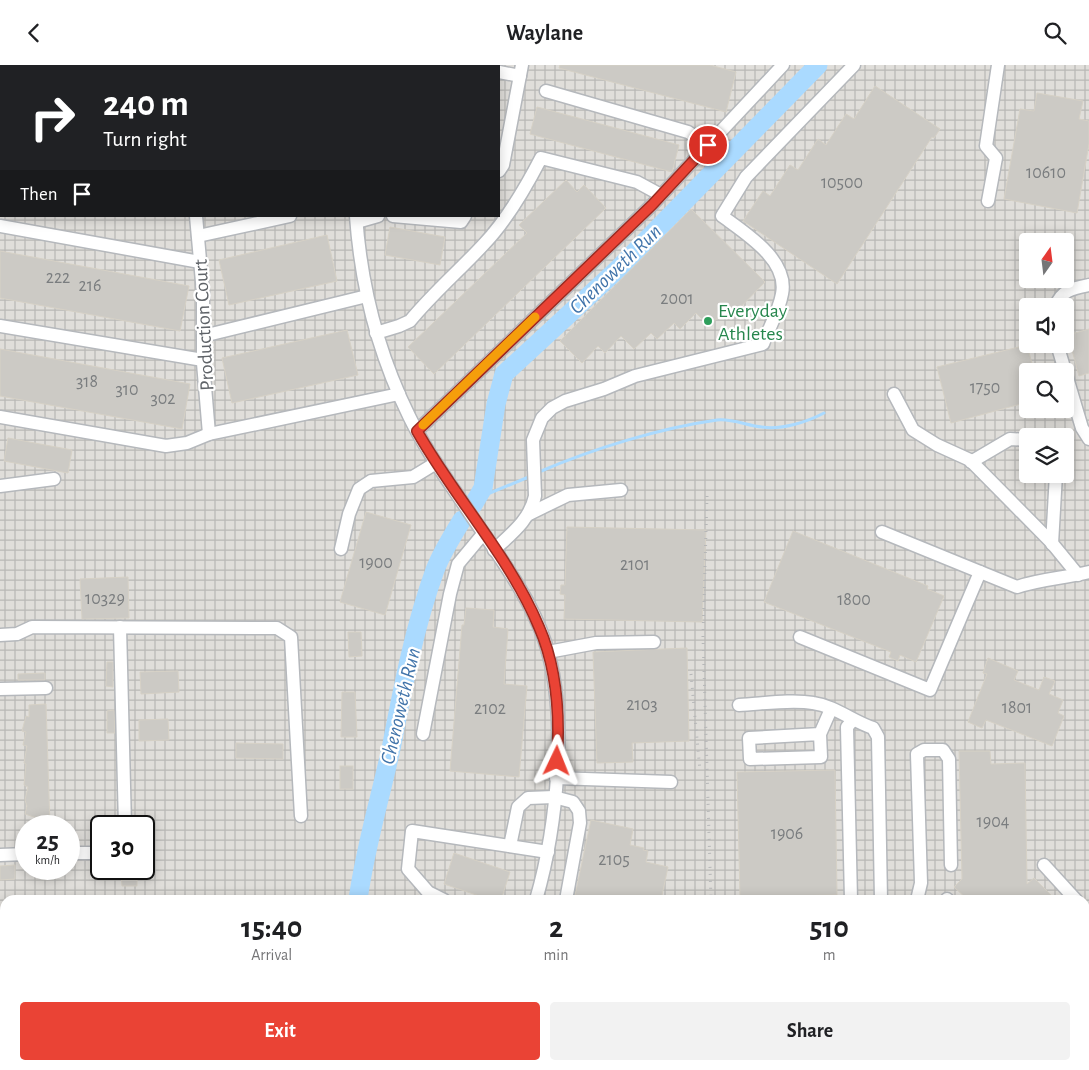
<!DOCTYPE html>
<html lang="en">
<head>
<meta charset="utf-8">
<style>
	:root { --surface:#fff; --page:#f2f2f2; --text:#202124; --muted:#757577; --accent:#ea4335 }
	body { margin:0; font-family:"Alegreya Sans",sans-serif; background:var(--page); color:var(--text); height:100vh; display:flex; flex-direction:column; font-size:19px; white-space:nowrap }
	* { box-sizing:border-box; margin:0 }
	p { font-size:16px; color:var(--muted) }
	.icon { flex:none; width:28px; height:28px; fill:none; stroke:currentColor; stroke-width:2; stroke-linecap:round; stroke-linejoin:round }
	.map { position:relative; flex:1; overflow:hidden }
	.drawer { position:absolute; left:0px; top:830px; width:1090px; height:175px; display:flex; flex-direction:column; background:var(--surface); border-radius:15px 15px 0 0; box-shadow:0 2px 12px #0003 }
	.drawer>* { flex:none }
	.guide { position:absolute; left:0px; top:0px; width:500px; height:152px; box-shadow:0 2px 12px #0003; background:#202124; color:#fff; overflow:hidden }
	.needle { width:32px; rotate:14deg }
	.buttons { position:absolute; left:1019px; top:168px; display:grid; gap:10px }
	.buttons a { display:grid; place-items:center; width:55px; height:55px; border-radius:5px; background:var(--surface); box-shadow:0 2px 12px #0003; font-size:25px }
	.speed { position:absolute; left:15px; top:750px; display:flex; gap:10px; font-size:25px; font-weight:700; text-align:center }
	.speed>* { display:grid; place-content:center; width:65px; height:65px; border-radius:50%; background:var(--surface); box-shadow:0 2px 12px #0003; line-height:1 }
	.speed small { font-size:12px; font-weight:400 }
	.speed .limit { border:2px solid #111; border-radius:8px; background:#fff; color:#111 }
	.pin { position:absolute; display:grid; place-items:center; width:42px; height:42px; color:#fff; margin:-21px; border:2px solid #fff; border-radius:50%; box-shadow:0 1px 5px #0007 }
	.me { position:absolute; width:55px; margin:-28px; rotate:2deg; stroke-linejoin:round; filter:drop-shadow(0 0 4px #0008) }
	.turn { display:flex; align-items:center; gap:18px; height:105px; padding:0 20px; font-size:22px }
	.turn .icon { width:65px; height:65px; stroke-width:2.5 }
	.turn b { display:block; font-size:35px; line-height:42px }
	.then { display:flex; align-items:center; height:48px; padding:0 20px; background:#0003; gap:10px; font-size:19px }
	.eta { display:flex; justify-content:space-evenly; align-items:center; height:85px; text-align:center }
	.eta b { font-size:30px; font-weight:600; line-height:35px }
	.action { display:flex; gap:10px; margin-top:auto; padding:10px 20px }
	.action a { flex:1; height:58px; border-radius:5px; background:var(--accent); color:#fff; font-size:20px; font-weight:600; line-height:58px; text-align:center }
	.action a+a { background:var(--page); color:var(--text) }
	header { display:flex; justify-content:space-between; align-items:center; height:65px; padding:0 20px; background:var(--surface); font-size:22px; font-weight:600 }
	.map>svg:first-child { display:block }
</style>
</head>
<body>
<header><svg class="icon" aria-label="back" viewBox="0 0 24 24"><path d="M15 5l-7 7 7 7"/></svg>Waylane<svg class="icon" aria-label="search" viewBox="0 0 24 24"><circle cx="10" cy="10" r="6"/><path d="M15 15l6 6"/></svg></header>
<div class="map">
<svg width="1089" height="1005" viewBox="0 0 1089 1005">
	<defs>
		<pattern id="industrial-grid" width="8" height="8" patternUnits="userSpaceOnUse" patternTransform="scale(1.25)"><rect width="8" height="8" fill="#e0deda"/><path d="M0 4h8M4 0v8" fill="none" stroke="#b9b8b5"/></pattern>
	</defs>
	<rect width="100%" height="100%" fill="#f1efe8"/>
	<path fill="url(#industrial-grid)" fill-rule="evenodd" d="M0 0H1089V1005H0ZM1 1H499V151H1ZM1028 176H1065V214H1028ZM1028 241H1065V279H1028ZM1028 306H1065V344H1028ZM1028 371H1065V409H1028ZM26 761H69V804H26ZM101 761H144V804H101ZM5 835H1085V1000H5Z"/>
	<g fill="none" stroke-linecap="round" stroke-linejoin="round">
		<g stroke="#aadaff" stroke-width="3">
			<path d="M539 407C592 384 660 363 717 355 731 353 748 361 762 362 782 365 807 357 824 348"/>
			<path d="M478 433 531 411"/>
		</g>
		<g stroke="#aadaff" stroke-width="19">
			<path d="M473 440 483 423 496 339 504 309 619 203 818 0"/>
			<path d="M358 835C365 782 381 731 392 679 403 621 415 560 435 505 442 487 452 471 462 455"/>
			<path d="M239 1005 243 1000"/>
		</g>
	</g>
	<g fill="#cccac5" stroke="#d6d1c6">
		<path d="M560 0H710L736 7 726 47 559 3Z"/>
		<path d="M875 21 940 64 934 73 932 72 837 219 743 156 763 126 770 131 790 100 798 105 818 74 826 80 846 49 854 54Z"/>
		<path d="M1037 28 1083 36 1079 54 1089 56V79L1077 148 1004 134 1020 44 1034 46Z"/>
		<path d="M537 42 679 80 672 107 530 69Z"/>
		<path d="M566 115 577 127 584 120 606 143 434 309 408 282 527 168 519 160Z"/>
		<path d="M691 144 765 217 732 251 726 245 709 261 696 248 680 264 674 258 657 274 651 268 634 284 621 271 605 288 598 281 582 298 560 276Z"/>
		<path d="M390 162 445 172 440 200 385 190Z"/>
		<path d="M327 170 337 216 229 240 219 195Z"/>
		<path d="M0 186 189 221 180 266 0 233Z"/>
		<path d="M1089 264V308L1079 311 1068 270Z"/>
		<path d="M347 265 358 310 232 338 222 293Z"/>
		<path d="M1027 280 1034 306H1028V337L951 358 937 302Z"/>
		<path d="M0 284 190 319 182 364 0 331Z"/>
		<path d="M8 373 72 385 68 408 4 396Z"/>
		<path d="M366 447 411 460 385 550 340 537Z"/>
		<path d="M567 462 706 465 702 557 564 554 565 530 560 529 561 520H565Z"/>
		<path d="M793 466 928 521 927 524 944 531 916 597 900 590 898 596 889 592 891 587 764 537Z"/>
		<path d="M128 512 129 553 82 554 80 514Z"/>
		<path d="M466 543 494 545 493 562 508 564 504 619 527 621 519 712 450 706 462 560H464Z"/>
		<path d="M348 567H361L362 591 349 592Z"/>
		<path d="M687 583 689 676 632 678 633 697 597 698 593 587Z"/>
		<path d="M988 593 1018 606 1014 615 1039 625 1044 612 1055 616 1049 629 1063 635 1058 648 1064 651 1052 681 986 655 982 663 968 657 987 609 983 608Z"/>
		<path d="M107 597H113V622L106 621Z"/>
		<path d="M178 606 179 627 141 629 140 607Z"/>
		<path d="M45 608V615H18V609Z"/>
		<path d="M342 627H355L357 672H341Z"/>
		<path d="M46 639 50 761H26L37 753 25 749 27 741 25 735 28 722 24 720 26 699 24 698 27 681 23 680 26 667 22 666 26 651 29 652V640Z"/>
		<path d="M114 645 115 668H107V646Z"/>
		<path d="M168 654 169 675 139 676V655Z"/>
		<path d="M236 678 283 679V694L236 693Z"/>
		<path d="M959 686H990L991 699 1025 698 1027 819 1034 813 1056 835H968L954 822 962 814Z"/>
		<rect x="340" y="701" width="13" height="23"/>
		<path d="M835 705 837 830 740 832 737 707Z"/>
		<path d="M591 755 633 764 630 780 644 783 643 785 648 786 646 797 668 802 661 835H574Z"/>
		<path d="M454 788 510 807 501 835H491L444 819Z"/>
		<path d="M15 800V814L0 815V801Z"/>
		<path d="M121 804H137V821H122Z"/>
	</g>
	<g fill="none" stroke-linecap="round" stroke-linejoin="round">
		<g stroke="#b5b8bc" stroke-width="15">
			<g id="minor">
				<path d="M459 0 466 1"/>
				<path d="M60 1V0"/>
				<path d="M148 1V0"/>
				<path d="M223 1V0"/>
				<path d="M369 1V0"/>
				<path d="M499 7 520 11"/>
				<path d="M546 26 688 67 708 80"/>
				<path d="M0 72 1 73"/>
				<path d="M499 106 503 100 522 0"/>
				<path d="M988 136 996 93 986 81 998 0"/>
				<path d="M196 151 203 228V298L209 369"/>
				<path d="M356 151C361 221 378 288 409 351 425 384 447 414 467 444 495 486 529 529 545 577 569 650 557 762 536 835"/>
				<path d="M393 151 461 157 465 151"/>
				<path d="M357 157 378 151"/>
				<path d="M0 161 200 197"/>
				<path d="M198 171 290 151"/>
				<path d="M1056 241C1061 225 1074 223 1089 220"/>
				<path d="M0 261 203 295"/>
				<path d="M376 268 399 261 410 256C433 228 460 205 484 179 506 156 526 122 541 93L637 117 661 130"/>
				<path d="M203 271 367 231"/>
				<path d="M1057 279 1082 363 1089 374"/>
				<path d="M894 329 913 365 937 380 970 395 1051 477 1078 510"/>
				<path d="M0 352 166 381 187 378 209 369 399 329"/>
				<path d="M417 366 652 140 783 0"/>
				<path d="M971 397 1010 374 1028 375"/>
				<path d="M0 421 54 414"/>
				<path d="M529 449 568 430 621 425"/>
				<path d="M882 467 1017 522C1040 514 1065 513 1089 507"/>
				<path d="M1052 479 1056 409"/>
				<path d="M341 484 349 449 359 424 371 416 413 412 436 398"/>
				<path d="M494 485C511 469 530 455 535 431L533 375 542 353 552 343 565 336 604 324 635 311 763 279C769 263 779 246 782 229 789 195 745 168 722 151L746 112 854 0"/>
				<path d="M120 562 125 761"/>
				<path d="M0 570 17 569 32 562 277 563 291 572 301 751"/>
				<path d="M800 572 930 625 980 507"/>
				<path d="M548 587 596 578 654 577"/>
				<path d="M0 624 46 623"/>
				<path d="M739 640C761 639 791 634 813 638 835 641 852 656 873 663L878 672 881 835"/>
				<path d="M423 669 450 529 458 499 483 469"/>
				<path d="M820 669 749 673 750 694 821 692 820 669 831 644"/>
				<path d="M556 713 671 717"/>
				<path d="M510 781 518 742 528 733 554 732 573 737 579 746 580 758 566 835"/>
				<path d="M69 788H101"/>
				<path d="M0 790 26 789"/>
				<path d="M1044 800 1076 835"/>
				<path d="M947 834 948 835"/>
				<path d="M444 835 428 827 408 804 412 766 548 787"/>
				<path d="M851 835 847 662 852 656"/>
				<path d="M917 835 921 818 917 689 924 685H943L949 694 951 800"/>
				<path d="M0 965H5"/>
				<path d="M1085 982 1089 985"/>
				<path d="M100 1000 105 1005"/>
				<path d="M147 1000 152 1005"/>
				<path d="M390 1000 398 1005"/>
				<path d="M774 1000 780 1005"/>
				<path d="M807 1000 813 1005"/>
				<path d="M836 1000 843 1005"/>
				<path d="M39 1005 43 1000"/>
				<path d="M275 1005 279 1000"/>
				<path d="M435 1005 440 1000"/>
				<path d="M463 1005 466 1000"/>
				<path d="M689 1005 693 1000"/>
			</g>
		</g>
		<use href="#minor" stroke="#fff" stroke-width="12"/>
		<g stroke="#b6b7b8" stroke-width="3" stroke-dasharray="1 6" stroke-linecap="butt">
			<path d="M707 431 703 571 711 835"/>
			<path d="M691 609 700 706"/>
			<path d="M671 1005 674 1000"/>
		</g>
	</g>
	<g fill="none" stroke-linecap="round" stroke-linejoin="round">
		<g stroke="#982c22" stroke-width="12">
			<path id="route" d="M557 696C560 652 557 603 539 562 510 492 454 432 417 366L652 140 708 80"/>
		</g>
		<use href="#route" stroke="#ea4335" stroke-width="9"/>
		<path stroke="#f59e0b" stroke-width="9" d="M423 360 535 252"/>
	</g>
	<circle fill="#2e9e5b" stroke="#fff" stroke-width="2" cx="708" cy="256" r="5"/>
	<g text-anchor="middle" stroke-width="4.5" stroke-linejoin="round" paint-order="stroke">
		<g font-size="18" fill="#7a7d7f">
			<text x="1046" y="113">10610</text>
			<text x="842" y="123">10500</text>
			<text x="58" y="218">222</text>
			<text x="90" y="226">216</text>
			<text x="677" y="239">2001</text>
			<text x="87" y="322">318</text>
			<text x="985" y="328">1750</text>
			<text x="127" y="330">310</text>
			<text x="163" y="339">302</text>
			<text x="376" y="503">1900</text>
			<text x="635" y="505">2101</text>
			<text x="105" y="539">10329</text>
			<text x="854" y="540">1800</text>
			<text x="642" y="645">2103</text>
			<text x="1017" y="648">1801</text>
			<text x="490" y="649">2102</text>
			<text x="993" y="762">1904</text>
			<text x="787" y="774">1906</text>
			<text x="614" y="800">2105</text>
		</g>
		<g font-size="20" fill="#27864d" stroke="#fff" text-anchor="start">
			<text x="718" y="252">Everyday<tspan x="718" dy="23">Athletes</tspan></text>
		</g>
		<g font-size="20" fill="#5f6368" stroke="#fff">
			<text transform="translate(203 260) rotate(-93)" y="7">Production Court</text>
		</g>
		<g font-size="21" font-style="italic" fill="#4174aa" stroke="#fff">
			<text transform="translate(615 204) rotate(-44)" y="7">Chenoweth Run</text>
			<text transform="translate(400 641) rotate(-77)" y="7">Chenoweth Run</text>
		</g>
	</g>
</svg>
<div class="buttons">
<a><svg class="needle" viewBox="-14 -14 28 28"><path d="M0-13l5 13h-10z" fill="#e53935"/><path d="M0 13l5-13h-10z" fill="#757577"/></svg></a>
<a><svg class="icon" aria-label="sound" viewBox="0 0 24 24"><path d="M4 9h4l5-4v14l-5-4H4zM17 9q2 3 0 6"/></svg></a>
<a><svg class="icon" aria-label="search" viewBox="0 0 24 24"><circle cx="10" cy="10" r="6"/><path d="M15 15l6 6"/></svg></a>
<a><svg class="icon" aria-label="layers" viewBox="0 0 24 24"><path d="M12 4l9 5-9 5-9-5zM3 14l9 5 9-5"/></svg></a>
</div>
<div class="speed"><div>25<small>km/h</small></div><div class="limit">30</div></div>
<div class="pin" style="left:708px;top:80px;background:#d93025"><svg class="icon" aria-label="arrive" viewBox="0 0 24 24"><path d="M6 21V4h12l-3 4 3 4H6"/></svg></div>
<svg class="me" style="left:557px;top:696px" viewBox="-20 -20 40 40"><path d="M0-17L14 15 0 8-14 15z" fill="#ea4335" stroke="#fff" stroke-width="4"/></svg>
<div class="guide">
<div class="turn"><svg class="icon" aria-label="right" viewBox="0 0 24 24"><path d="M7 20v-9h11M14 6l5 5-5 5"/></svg><div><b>240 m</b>Turn right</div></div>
<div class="then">Then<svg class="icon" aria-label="arrive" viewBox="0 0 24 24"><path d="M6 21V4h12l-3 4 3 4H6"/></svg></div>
</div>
<section class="drawer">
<div class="eta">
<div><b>15:40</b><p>Arrival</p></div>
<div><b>2</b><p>min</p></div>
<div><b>510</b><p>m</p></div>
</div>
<div class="action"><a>Exit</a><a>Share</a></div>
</section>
</div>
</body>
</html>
